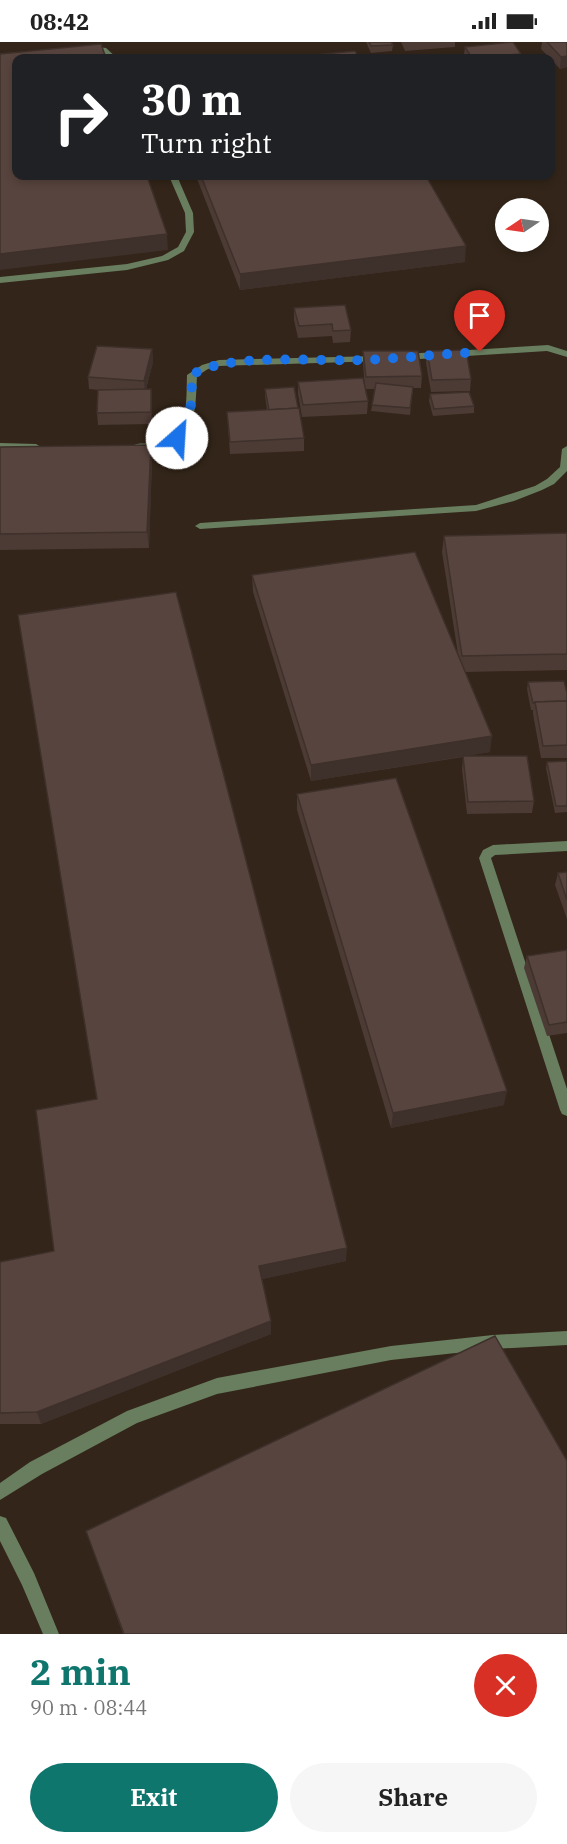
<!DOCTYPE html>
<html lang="en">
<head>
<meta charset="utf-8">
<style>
	:root { --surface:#fff; --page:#f6f6f6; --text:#222; --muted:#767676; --accent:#0f766e }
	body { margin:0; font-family:"IBM Plex Serif",serif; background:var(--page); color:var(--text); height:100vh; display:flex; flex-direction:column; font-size:22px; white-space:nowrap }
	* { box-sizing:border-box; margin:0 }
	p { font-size:20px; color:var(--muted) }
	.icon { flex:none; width:33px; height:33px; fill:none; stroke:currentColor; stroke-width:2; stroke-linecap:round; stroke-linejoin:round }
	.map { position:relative; height:1592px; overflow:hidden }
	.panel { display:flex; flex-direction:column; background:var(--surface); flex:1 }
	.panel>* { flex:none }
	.guide { position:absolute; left:12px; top:12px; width:543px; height:126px; border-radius:12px; box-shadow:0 3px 9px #0003; background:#202124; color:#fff; overflow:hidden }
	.needle { width:39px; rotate:257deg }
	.controls { position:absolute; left:495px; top:156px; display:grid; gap:12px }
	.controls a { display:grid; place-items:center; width:54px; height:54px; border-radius:50%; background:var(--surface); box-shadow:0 3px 9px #0003; font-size:30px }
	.pin { position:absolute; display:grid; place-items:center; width:51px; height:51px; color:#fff; margin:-62px -26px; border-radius:50% 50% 50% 0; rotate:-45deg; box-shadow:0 0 6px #0007 }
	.pin .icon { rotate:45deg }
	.me { position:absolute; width:66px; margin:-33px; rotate:26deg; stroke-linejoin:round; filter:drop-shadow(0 0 4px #0008) }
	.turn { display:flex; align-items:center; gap:21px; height:126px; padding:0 30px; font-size:27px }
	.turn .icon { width:78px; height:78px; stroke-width:2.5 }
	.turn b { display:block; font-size:42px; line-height:51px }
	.round { display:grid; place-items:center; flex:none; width:63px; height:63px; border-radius:32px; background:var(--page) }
	.overview { display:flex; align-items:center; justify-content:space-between; height:102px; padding:0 30px }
	h1 { font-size:36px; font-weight:800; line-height:45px; color:var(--accent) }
	.primary-button { display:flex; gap:12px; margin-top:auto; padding:12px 30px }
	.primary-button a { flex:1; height:69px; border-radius:36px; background:var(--accent); color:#fff; font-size:24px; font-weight:800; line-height:69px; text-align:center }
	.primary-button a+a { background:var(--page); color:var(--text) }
	.status { display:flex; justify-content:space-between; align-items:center; height:42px; padding:0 30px; background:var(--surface); direction:ltr }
	.status svg { height:16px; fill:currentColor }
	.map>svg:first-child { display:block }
</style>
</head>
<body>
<div class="status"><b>08:42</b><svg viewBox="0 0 49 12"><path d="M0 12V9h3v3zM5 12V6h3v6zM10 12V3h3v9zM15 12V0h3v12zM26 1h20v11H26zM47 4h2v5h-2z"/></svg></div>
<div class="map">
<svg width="567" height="1592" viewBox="0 0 567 1592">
	<rect width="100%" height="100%" fill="#332519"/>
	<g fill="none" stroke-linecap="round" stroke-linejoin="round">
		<g fill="#687e5f" fill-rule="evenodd">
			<path d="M88 4 106 6 117 16H109L101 10 86 7V5Z"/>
			<path d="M169 134H177L193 171 194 190 184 209 168 218 127 228 0 241V235L127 222 162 214 178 205 186 190 185 171Z"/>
			<path d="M567 404V429L554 442 542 448 514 459 476 469 200 487 195 484 200 481 476 463 535 444 547 437 560 425 562 407Z"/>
			<path d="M0 1474 6 1476 34 1531 59 1592H43L22 1543 0 1499Z"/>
		</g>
		<g fill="#687e5f" fill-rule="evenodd">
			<path d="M548 303 567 309V315L547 309 404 318 400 315 404 312Z"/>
			<path d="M378 314 381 315V319L219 324 208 327 197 334C195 369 198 397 158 406 149 408 137 410 130 405 137 400 145 402 153 401 190 396 186 362 187 333L202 323 219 318Z"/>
			<path d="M0 401 36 402 41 405 36 408 0 407Z"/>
			<path d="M567 799V809L495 813 491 816 567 1047V1074L562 1072 560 1068 479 816 483 808 493 803Z"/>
			<path d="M567 1289V1303L493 1307 391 1318 217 1352 137 1381 42 1432 0 1458V1441L30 1420 127 1369 217 1336 391 1304 493 1293Z"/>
		</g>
	</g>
	<g fill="#4c3a35">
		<path d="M366 0H391L393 3 392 9 371 11Z"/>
		<path d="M401 0H455V5L405 9Z"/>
		<path d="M542 0H567V25L560 27 541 7Z"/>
		<path d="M465 5 521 12V16H467L464 12Z"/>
		<path d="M196 134H426L465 220 240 248Z"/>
		<path d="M294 266 351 288 350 300 333 301 332 294 298 296 294 278Z"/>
		<path d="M152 307 153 320 146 347H151L152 360V382L98 383 97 371 99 348 89 347 88 335Z"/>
		<path d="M363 309 422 334 421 346H413L410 373 371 369 375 347H365L363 322Z"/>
		<path d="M427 309 471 337 470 349 431 350 426 321Z"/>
		<path d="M298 340 368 359 367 372 302 375 298 352Z"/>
		<path d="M265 347 304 396V409L230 412 227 370 267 368 265 354Z"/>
		<path d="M430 352 474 364V371L433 374 429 359Z"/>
		<path d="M0 405 152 419 149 506 0 508Z"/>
		<path d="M567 491V628L465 630 490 710 465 714 534 759 532 771 467 772 462 727 463 715 311 739 253 550 252 533 458 612 442 510 444 494Z"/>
		<path d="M528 640 567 651V716H541L533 672V668H531L527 647Z"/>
		<path d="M567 719V770L555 771 546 726 547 720Z"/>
		<path d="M297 752 504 1063 391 1086 297 768Z"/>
		<path d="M567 830V877L555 843 558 831Z"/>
		<path d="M567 908V991L547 994 524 926 527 914Z"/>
		<path d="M54 1209 346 1219 262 1237 271 1292 41 1382H0V1220Z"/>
		<path d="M86 1489 567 1592H123Z"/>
	</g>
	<g fill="#3e302b">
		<path d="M521 12V16H480Z"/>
		<path d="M567 14V25L560 27 561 15Z"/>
		<path d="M167 192 168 208 0 228V212Z"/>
		<path d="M466 204 465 220 240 248V232Z"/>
		<path d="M152 307 153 320 145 351 144 339Z"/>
		<path d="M151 347 152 360V382L151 370Z"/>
		<path d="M151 403 152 419 149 506 147 490Z"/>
		<path d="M492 694 490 710 311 739V723Z"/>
		<path d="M507 1049 504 1063 391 1086 393 1071Z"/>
		<path d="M347 1206 346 1219 259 1238V1224Z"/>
		<path d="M271 1279V1292L41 1382 37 1370Z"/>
	</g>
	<g fill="#58443e" stroke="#3e302b" stroke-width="1.5">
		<path d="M369 0H391L393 3 371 4Z"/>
		<path d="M513 0 521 12 472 16 465 5Z"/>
		<path d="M547 0H567V14L561 15Z"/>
		<path d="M101 2 106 16H16V134H147L167 192 0 212V12Z"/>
		<path d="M355 9 359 16H284Z"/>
		<path d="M201 134H426L466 204 240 232Z"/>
		<path d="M345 263 351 288 333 289 332 282 299 284 294 266Z"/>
		<path d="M97 304 152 307 144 339 88 335Z"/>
		<path d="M466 308 471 337 432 338 427 309Z"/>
		<path d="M363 309H418L422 334 366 335Z"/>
		<path d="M363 336 368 359 303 363 298 340Z"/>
		<path d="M376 341 413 345 410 366 372 363Z"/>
		<path d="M294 345 298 366 269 368 265 347Z"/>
		<path d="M151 347V370L97 371 98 348Z"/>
		<path d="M469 350 474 364 434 367 430 352Z"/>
		<path d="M299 366 304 396 230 400 227 370Z"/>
		<path d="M151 403 147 490 0 492V405Z"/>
		<path d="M567 491V612L462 614 444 494Z"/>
		<path d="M415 510 492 694 311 723 252 533Z"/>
		<path d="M176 550 347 1206 259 1224 271 1279 37 1370 0 1371V1220L54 1209 36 1068 97 1057 18 573Z"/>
		<path d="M564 639 567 651V659L535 660V661H533L528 640Z"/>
		<path d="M567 659V703L543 704 535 660Z"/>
		<path d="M463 714H527L534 759 468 760Z"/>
		<path d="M567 719V764H556L547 720Z"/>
		<path d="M396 736 507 1049 393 1071 297 752Z"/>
		<path d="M567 830V858L558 831Z"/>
		<path d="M567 908V980L549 983 527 914Z"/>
		<path d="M495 1294 567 1419V1592H124L86 1489Z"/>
	</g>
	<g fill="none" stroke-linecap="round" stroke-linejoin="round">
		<path stroke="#1a73e8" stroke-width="10" stroke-dasharray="0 18" d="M177 396C194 378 191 355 192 333 227 310 320 320 365 318 403 316 442 312 480 310"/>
	</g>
</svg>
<div class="controls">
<a><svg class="needle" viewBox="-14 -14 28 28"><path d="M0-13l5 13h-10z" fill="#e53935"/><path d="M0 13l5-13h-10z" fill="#767676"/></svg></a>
</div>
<div class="pin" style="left:480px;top:310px;background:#d93025"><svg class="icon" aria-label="arrive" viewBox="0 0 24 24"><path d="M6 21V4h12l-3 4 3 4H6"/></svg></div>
<svg class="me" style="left:177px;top:396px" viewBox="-20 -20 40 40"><circle r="19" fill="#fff"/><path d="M0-13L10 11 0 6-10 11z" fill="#1a73e8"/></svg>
<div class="guide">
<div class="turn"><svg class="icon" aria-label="right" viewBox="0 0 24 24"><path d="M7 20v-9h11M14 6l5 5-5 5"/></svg><div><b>30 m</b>Turn right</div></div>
</div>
</div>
<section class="panel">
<div class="overview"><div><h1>2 min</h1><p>90 m · 08:44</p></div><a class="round" style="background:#d93025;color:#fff"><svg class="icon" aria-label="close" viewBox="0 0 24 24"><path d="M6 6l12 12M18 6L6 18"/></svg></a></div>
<div class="primary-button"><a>Exit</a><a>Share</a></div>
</section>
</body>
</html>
